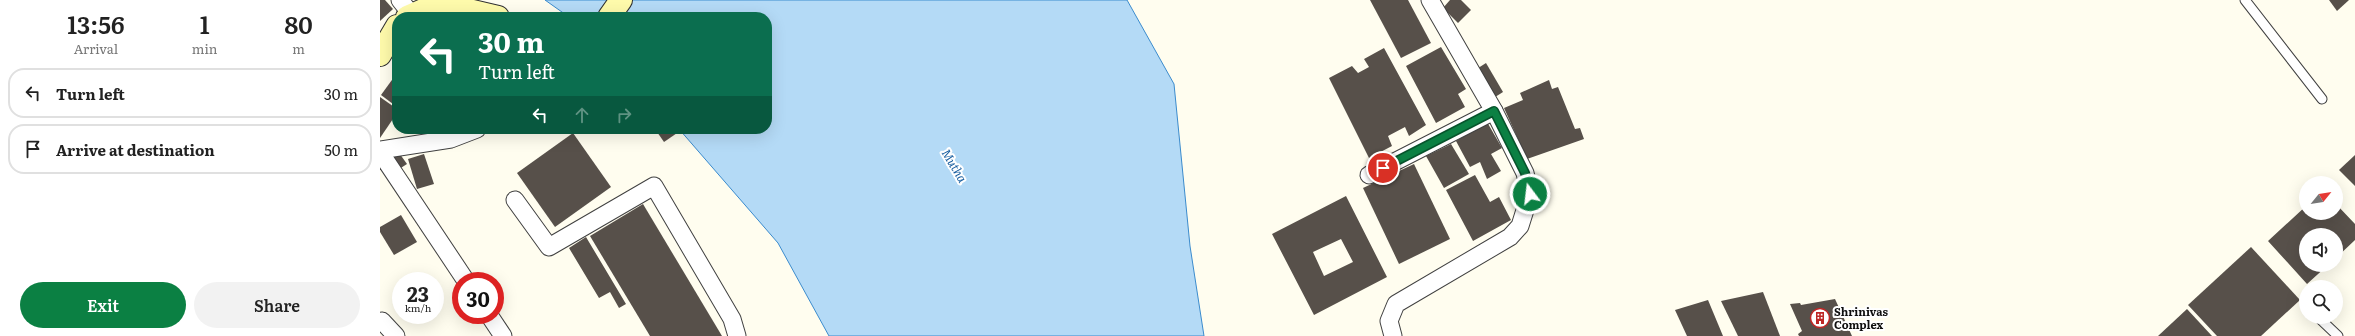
<!DOCTYPE html>
<html lang="en">
<head>
<meta charset="utf-8">
<style>
	:root { --surface:#fff; --page:#f2f2f2; --text:#222; --muted:#767676; --line:#e0e0e0; --accent:#0b8043 }
	body { margin:0; font-family:Literata,serif; background:var(--page); color:var(--text); height:100vh; display:flex; flex-direction:column; font-size:15px; white-space:nowrap }
	* { box-sizing:border-box; margin:0 }
	p { font-size:13px; color:var(--muted) }
	.icon { flex:none; width:22px; height:22px; fill:none; stroke:currentColor; stroke-width:2; stroke-linecap:round; stroke-linejoin:round }
	.map { position:relative; flex:1; overflow:hidden }
	.panel { display:flex; flex-direction:column; background:var(--surface); width:380px }
	.panel>* { flex:none }
	.top-card { position:absolute; left:12px; top:12px; width:380px; height:122px; border-radius:16px; box-shadow:0 4px 16px #0002; background:#0b6e4f; color:#fff; overflow:hidden }
	.needle { width:26px; rotate:60deg }
	.buttons { position:absolute; left:1919px; top:176px; display:grid; gap:8px }
	.buttons a { display:grid; place-items:center; width:44px; height:44px; border-radius:50%; background:var(--surface); box-shadow:0 4px 16px #0002; font-size:20px }
	.speed { position:absolute; left:12px; top:272px; display:flex; gap:8px; font-size:20px; font-weight:700; text-align:center }
	.speed>* { display:grid; place-content:center; width:52px; height:52px; border-radius:50%; background:var(--surface); box-shadow:0 4px 16px #0002; line-height:1 }
	.speed small { font-size:10px; font-weight:400 }
	.speed .limit { border:6px solid #d22; background:#fff; color:#111 }
	.pin { position:absolute; display:grid; place-items:center; width:34px; height:34px; color:#fff; margin:-17px; border:2px solid #fff; border-radius:50%; box-shadow:0 1px 4px #0007 }
	.me { position:absolute; width:44px; margin:-22px; rotate:345deg; stroke-linejoin:round; filter:drop-shadow(0 0 3px #0008) }
	.turn { display:flex; align-items:center; gap:14px; height:84px; padding:0 20px; font-size:18px }
	.turn .icon { width:52px; height:52px; stroke-width:2.5 }
	.turn b { display:block; font-size:28px; line-height:34px }
	.lanes { display:flex; align-items:center; height:38px; padding:0 20px; background:#0003; justify-content:center; gap:20px; direction:ltr }
	.lanes .off { opacity:.35 }
	.eta { display:flex; justify-content:space-evenly; align-items:center; height:68px; text-align:center }
	.eta b { font-size:24px; font-weight:600; line-height:28px }
	.action { display:flex; gap:8px; margin-top:auto; padding:8px 20px }
	.action a { flex:1; height:46px; border-radius:24px; background:var(--accent); color:#fff; font-size:16px; font-weight:600; line-height:46px; text-align:center }
	.action a+a { background:var(--page); color:var(--text) }
	ul { padding:0; list-style:none }
	li { display:flex; align-items:center; gap:12px; height:50px; margin:0 8px 6px; padding:0 12px; border:2px solid var(--line); border-radius:16px }
	li div { flex:1 }
	li b { display:block; font-size:15px }
	li em { font-style:normal }
	main { display:flex; flex:1; min-height:0 }
	.map>svg:first-child { display:block }
</style>
</head>
<body>
<main>
<section class="panel">
<div class="eta">
<div><b>13:56</b><p>Arrival</p></div>
<div><b>1</b><p>min</p></div>
<div><b>80</b><p>m</p></div>
</div>
<ul>
<li><svg class="icon" aria-label="left" viewBox="0 0 24 24"><path d="M17 20v-9H6M10 6l-5 5 5 5"/></svg><div><b>Turn left</b></div><em>30 m</em></li>
<li><svg class="icon" aria-label="arrive" viewBox="0 0 24 24"><path d="M6 21V4h12l-3 4 3 4H6"/></svg><div><b>Arrive at destination</b></div><em>50 m</em></li>
</ul>
<div class="action"><a>Exit</a><a>Share</a></div>
</section>
<div class="map">
<svg width="1975" height="336" viewBox="0 0 1975 336">
	<rect width="100%" height="100%" fill="#fffdef"/>
	<path fill="#b4daf6" stroke="#3b8bcd" d="M165 0H747L794 84 810 246 824 336H449L398 243 299 129H387V17H189Z"/>
	<g fill="#57504a" fill-rule="evenodd">
		<path d="M0 0H5L13 9 0 21Z"/>
		<path d="M990 0H1028L1051 43 1021 58Z"/>
		<path d="M1070 0H1081L1091 10 1078 23 1063 8Z"/>
		<path d="M1949 0H1969L1957 11Z"/>
		<path d="M1061 47 1086 89 1078 94 1085 107 1056 123 1026 66Z"/>
		<path d="M1004 48 1046 125 1029 136 1025 127 1008 136 1012 146 989 158 949 78 972 66 978 73 989 67 984 59Z"/>
		<path d="M1106 63 1123 92 1112 99 1095 70Z"/>
		<path d="M17 73V107L1 95Z"/>
		<path d="M1169 80 1172 89 1178 87 1195 129 1200 128 1204 139 1147 159 1124 108 1143 100 1140 93Z"/>
		<path d="M0 97 17 109V113L0 138Z"/>
		<path d="M1107 122 1122 148 1111 154 1121 171 1107 179 1100 162 1090 167 1076 141Z"/>
		<path d="M41 129H57L44 135Z"/>
		<path d="M275 129H299L300 131 284 142Z"/>
		<path d="M193 133 231 187 175 227 137 173Z"/>
		<path d="M1071 144 1089 174 1064 188 1046 156Z"/>
		<path d="M17 150 27 164 16 171 6 158Z"/>
		<path d="M44 154 54 184 37 189 28 159Z"/>
		<path d="M1975 155V186L1959 170Z"/>
		<path d="M1034 164 1070 239 1019 264 983 188Z"/>
		<path d="M1095 175 1110 202 1119 197 1131 220 1093 241 1066 190Z"/>
		<path d="M966 196 1007 277 934 315 892 234ZM961 239 973 262 944 276 933 252Z"/>
		<path d="M263 204 342 336H270L210 236Z"/>
		<path d="M1956 204 1975 224V240L1956 258V235H1926V265H1948L1927 284 1888 241 1926 206V213H1956Z"/>
		<path d="M21 215 37 242 14 255 0 232V227Z"/>
		<path d="M206 237 246 304 239 308 230 292 219 298 189 248Z"/>
		<path d="M1871 247 1920 300 1881 336H1837L1808 305Z"/>
		<path d="M1383 292 1400 336H1358L1341 301Z"/>
		<path d="M1455 299 1472 336H1419L1418 334 1422 331 1410 304 1420 303 1421 305Z"/>
		<path d="M1328 300 1343 336H1307L1295 310Z"/>
		<path d="M1807 309 1832 336H1778Z"/>
	</g>
	<g fill="none" stroke-linecap="round" stroke-linejoin="round">
		<g stroke="#414141" stroke-width="11">
			<g id="lane">
				<path d="M1865 0 1942 99"/>
				<path d="M1938 317 1958 336"/>
			</g>
		</g>
		<g stroke="#414141" stroke-width="19">
			<g id="street">
				<path d="M20 0 31 14"/>
				<path d="M0 150 71 139 97 129"/>
				<path d="M0 152 86 281"/>
				<path d="M989 175 1114 111"/>
				<path d="M135 200 169 247 274 186 352 319 357 336"/>
				<path d="M109 315 123 336"/>
				<path d="M2 321 16 336"/>
				<path d="M1013 336 1009 321 1016 304 1130 237 1140 226 1150 194 1145 173 1114 111 1050 0"/>
			</g>
		</g>
		<g stroke="#303030" stroke-width="24">
			<g id="secondary">
				<path d="M27 17 59 3 118 17"/>
				<path d="M229 17 241 0"/>
				<path d="M0 55 17 26"/>
			</g>
		</g>
		<use href="#lane" stroke="#fff" stroke-width="9"/>
		<use href="#street" stroke="#fff" stroke-width="17"/>
		<use href="#secondary" stroke="#fefaab" stroke-width="22"/>
	</g>
	<g fill="none" stroke-linecap="round" stroke-linejoin="round">
		<g stroke="#07532c" stroke-width="10">
			<path id="route" d="M1003 168 1114 111 1145 173 1150 194"/>
		</g>
		<use href="#route" stroke="#0b8043" stroke-width="7"/>
	</g>
	<defs>
		<g id="building-ring" transform="scale(1)"><circle r="9.5" fill="#fff" stroke="#be2726" stroke-width="1.5"/><path d="M-4-6H4V6H1V3H-1V6H-4ZM-2.5-4.3h1.7v1.8h-1.7ZM.8-4.3h1.7v1.8H.8ZM-2.5-1h1.7V.8h-1.7ZM.8-1h1.7V.8H.8Z" fill="#be2726"/></g>
	</defs>
	<g fill-rule="evenodd">
		<use href="#building-ring" x="1440" y="318"/>
	</g>
	<g text-anchor="middle" stroke-width="4" stroke-linejoin="round" paint-order="stroke">
		<g font-size="11" font-weight="bold" fill="#0e0e0e" stroke="#fff" text-anchor="start">
			<text x="1454" y="316">Shrinivas<tspan x="1454" dy="13">Complex</tspan></text>
		</g>
		<g font-size="12" font-style="italic" fill="#175d9f" stroke="#fff">
			<text transform="translate(574 166) rotate(59)" y="4">Mutha</text>
		</g>
	</g>
</svg>
<div class="buttons">
<a><svg class="needle" viewBox="-14 -14 28 28"><path d="M0-13l5 13h-10z" fill="#e53935"/><path d="M0 13l5-13h-10z" fill="#767676"/></svg></a>
<a><svg class="icon" aria-label="sound" viewBox="0 0 24 24"><path d="M4 9h4l5-4v14l-5-4H4zM17 9q2 3 0 6"/></svg></a>
<a><svg class="icon" aria-label="search" viewBox="0 0 24 24"><circle cx="10" cy="10" r="6"/><path d="M15 15l6 6"/></svg></a>
</div>
<div class="speed"><div>23<small>km/h</small></div><div class="limit">30</div></div>
<div class="pin" style="left:1003px;top:168px;background:#d93025"><svg class="icon" aria-label="arrive" viewBox="0 0 24 24"><path d="M6 21V4h12l-3 4 3 4H6"/></svg></div>
<svg class="me" style="left:1150px;top:194px" viewBox="-20 -20 40 40"><circle r="17" fill="#0b8043" stroke="#fff" stroke-width="3"/><path d="M0-11L8 9 0 5-8 9z" fill="#fff"/></svg>
<div class="top-card">
<div class="turn"><svg class="icon" aria-label="left" viewBox="0 0 24 24"><path d="M17 20v-9H6M10 6l-5 5 5 5"/></svg><div><b>30 m</b>Turn left</div></div>
<div class="lanes"><svg class="icon" aria-label="left" viewBox="0 0 24 24"><path d="M17 20v-9H6M10 6l-5 5 5 5"/></svg><svg class="icon off" aria-label="ahead" viewBox="0 0 24 24"><path d="M12 20V5M6 11l6-6 6 6"/></svg><svg class="icon off" aria-label="right" viewBox="0 0 24 24"><path d="M7 20v-9h11M14 6l5 5-5 5"/></svg></div>
</div>
</div>
</main>
</body>
</html>
